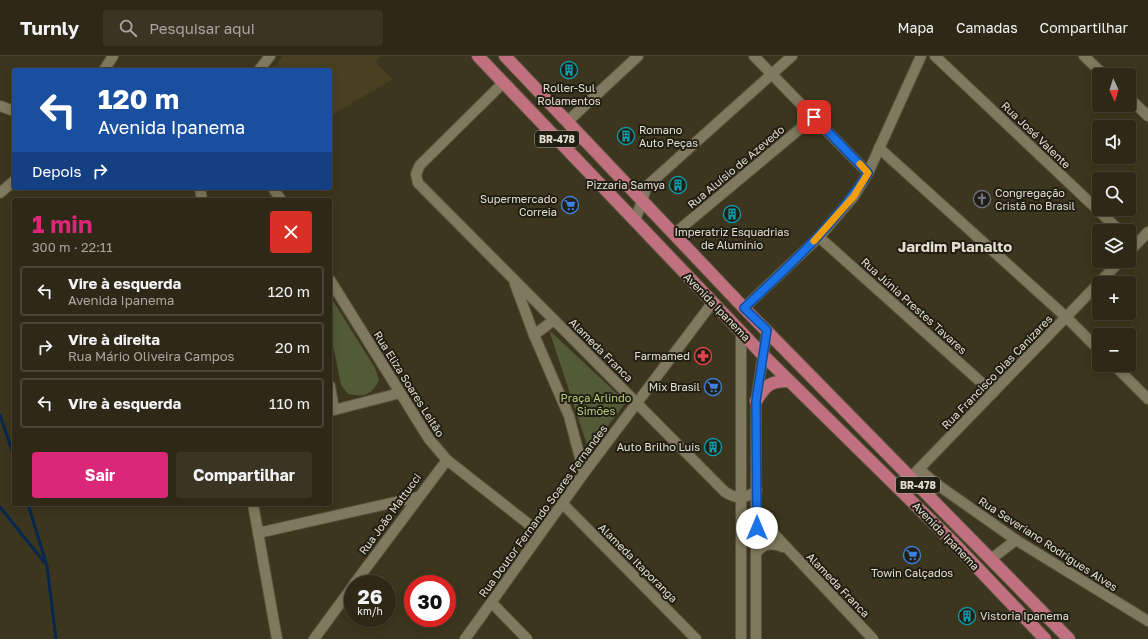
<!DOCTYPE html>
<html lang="pt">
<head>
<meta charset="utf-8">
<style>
	:root { --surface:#2e2816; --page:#3a3423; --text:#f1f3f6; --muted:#a7a6a1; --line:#494435; --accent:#db2777 }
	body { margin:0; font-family:"Golos Text",sans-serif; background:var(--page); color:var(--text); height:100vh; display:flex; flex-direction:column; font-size:15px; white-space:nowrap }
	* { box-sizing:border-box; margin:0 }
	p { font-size:13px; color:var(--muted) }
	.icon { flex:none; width:22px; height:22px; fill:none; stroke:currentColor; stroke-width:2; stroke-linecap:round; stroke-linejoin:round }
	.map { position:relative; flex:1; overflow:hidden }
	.sheet { position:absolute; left:12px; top:142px; width:320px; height:308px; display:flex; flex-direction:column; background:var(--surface); border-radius:4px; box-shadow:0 2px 10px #0003,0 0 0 1px var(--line) }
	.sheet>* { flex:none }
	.banner { position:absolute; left:12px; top:12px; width:320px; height:122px; border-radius:4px; box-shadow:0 2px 10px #0003,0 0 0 1px var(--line); background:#1a4fa0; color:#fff; overflow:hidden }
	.needle { width:26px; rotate:176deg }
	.tools { position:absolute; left:1092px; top:12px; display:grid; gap:8px }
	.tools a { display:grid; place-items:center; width:44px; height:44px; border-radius:4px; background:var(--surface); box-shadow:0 2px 10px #0003,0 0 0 1px var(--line); font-size:20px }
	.speed { position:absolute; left:344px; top:519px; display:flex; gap:8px; font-size:20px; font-weight:700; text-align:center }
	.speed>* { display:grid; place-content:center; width:52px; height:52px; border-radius:50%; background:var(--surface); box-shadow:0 2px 10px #0003,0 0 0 1px var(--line); line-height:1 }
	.speed small { font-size:10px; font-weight:400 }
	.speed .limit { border:6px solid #d22; background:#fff; color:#111 }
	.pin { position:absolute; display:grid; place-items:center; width:34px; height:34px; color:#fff; margin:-17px; border-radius:8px; box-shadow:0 2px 6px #0006 }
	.me { position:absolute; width:44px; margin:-22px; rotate:0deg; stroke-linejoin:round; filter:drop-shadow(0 0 3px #0008) }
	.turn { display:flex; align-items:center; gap:14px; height:84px; padding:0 20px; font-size:18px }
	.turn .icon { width:52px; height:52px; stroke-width:2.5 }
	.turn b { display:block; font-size:28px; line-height:34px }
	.then { display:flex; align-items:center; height:38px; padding:0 20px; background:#0003; gap:8px; font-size:15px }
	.round { display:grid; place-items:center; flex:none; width:42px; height:42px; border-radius:4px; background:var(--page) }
	.overview { display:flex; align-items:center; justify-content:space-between; height:68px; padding:0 20px }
	h1 { font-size:24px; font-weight:700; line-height:30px; color:var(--accent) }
	.primary-button { display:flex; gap:8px; margin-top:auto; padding:8px 20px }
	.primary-button a { flex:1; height:46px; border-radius:4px; background:var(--accent); color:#fff; font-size:16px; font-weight:700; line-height:46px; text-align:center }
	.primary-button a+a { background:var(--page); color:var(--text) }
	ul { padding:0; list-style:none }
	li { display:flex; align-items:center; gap:12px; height:50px; margin:0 8px 6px; padding:0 12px; border:2px solid var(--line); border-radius:4px }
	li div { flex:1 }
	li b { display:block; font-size:15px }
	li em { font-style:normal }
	header { display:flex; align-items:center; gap:24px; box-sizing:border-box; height:56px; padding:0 20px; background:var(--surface); border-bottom:1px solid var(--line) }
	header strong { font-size:19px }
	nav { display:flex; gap:22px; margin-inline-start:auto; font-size:14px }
	.search { width:280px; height:36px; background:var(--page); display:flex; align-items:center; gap:10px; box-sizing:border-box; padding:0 14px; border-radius:4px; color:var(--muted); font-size:15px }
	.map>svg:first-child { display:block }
</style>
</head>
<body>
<header>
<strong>Turnly</strong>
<div class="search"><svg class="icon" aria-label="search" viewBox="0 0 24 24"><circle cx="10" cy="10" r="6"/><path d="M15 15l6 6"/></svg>Pesquisar aqui</div>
<nav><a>Mapa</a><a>Camadas</a><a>Compartilhar</a></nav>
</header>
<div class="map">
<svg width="1148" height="583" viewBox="0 0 1148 583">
	<rect width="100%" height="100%" fill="#3d361e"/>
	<path fill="#494020" d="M283 0H381L375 6 393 23 330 60V14H272Z"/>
	<g fill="#525b36">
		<path d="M330 240 375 312 379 324C372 339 365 341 348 338L341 329 330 274Z"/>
		<path d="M549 274 626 346 589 395Z"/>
	</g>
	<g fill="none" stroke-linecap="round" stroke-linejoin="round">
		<g stroke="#06274e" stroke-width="3">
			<path d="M0 359 14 400"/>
			<path d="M28 448 47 510 56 583"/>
			<path d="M0 451 45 507"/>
		</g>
		<g stroke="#59543f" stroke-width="12">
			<g id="minor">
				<path d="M754 0 868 117"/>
				<path d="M935 0 1120 175"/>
				<path d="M1084 0 1104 19"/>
				<path d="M104 14 113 0"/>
				<path d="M259 14 270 0"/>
				<path d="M503 27 420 109 416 118 418 127 725 436C736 443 747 443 757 434"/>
				<path d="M1129 42 1148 60"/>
				<path d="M0 50 14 55"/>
				<path d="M567 66 638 0"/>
				<path d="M879 92 1066 261 1099 294"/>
				<path d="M200 132 202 144"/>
				<path d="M273 132 281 144"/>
				<path d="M0 137 14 125"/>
				<path d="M635 165 647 130 792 0"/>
				<path d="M674 178 814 61"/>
				<path d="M819 181 993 337"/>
				<path d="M1129 196 1148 176"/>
				<path d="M330 224 429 383 447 404 540 477"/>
				<path d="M1099 227 1120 205"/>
				<path d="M515 228 534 279 569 360 584 417"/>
				<path d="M744 252 819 181 854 140 868 117 921 0"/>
				<path d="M741 276V583"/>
				<path d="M534 279 554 264"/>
				<path d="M1114 309 1148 343"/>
				<path d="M330 330 334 354"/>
				<path d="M330 355 400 337"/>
				<path d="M919 413 935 427 1016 484 1148 565"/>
				<path d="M915 417 1099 227"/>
				<path d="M253 448 277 583"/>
				<path d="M563 448 696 583"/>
				<path d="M757 460 873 583"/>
				<path d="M258 477 418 441"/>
				<path d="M756 498C763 486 772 487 783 491"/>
				<path d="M991 503 1016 484"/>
				<path d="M354 528 447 404"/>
				<path d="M492 547 527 583"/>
				<path d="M314 583 353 530"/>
				<path d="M465 583 584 417 713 246"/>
				<path d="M756 583V345L767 274"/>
			</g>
		</g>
		<g stroke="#59543f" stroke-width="14">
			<g id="major">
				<path d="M478 0 763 299 951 484 1045 583"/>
				<path d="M505 0 744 252 1069 583"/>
				<path d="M756 345C766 329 770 325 789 325"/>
			</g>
		</g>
		<use href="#minor" stroke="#81795f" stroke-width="10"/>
		<use href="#major" stroke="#c17080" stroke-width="12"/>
	</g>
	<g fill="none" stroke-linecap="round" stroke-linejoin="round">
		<g stroke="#114b97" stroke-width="10">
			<path id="route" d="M757 472 756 345 767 274 744 252C789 210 835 169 868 117L814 61"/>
		</g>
		<use href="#route" stroke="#1a73e8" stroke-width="7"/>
		<path stroke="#f59e0b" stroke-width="7" d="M814 185 854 140 868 117 860 108"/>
	</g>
	<defs>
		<g id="building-ring" transform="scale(0.9)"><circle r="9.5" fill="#211e13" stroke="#0f9aa8" stroke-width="1.5"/><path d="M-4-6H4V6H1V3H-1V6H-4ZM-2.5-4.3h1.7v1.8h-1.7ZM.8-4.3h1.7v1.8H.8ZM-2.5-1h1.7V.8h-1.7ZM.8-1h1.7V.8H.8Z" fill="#0f9aa8"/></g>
		<g id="church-ring" transform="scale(0.9)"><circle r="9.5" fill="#211e13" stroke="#6b7280" stroke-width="1.5"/><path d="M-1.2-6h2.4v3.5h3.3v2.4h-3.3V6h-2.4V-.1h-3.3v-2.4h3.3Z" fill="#6b7280"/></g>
		<g id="supermarket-ring" transform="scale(0.9)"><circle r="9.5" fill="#211e13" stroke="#3f7fe0" stroke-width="1.5"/><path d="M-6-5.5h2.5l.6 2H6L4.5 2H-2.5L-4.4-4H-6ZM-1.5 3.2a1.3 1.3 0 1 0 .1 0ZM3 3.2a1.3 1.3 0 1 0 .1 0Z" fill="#3f7fe0"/></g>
		<g id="pharmacy-ring" transform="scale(0.9)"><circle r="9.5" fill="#211e13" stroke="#e0444e" stroke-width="1.5"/><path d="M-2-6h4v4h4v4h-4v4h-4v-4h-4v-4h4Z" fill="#e0444e"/></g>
	</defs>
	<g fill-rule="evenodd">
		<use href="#building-ring" x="569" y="14"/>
		<use href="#building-ring" x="626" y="80"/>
		<use href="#building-ring" x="678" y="129"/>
		<use href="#church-ring" x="982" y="143"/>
		<use href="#supermarket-ring" x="570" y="149"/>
		<use href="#building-ring" x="732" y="158"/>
		<use href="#pharmacy-ring" x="703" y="300"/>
		<use href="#supermarket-ring" x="713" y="331"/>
		<use href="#building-ring" x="713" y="391"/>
		<use href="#supermarket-ring" x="912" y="499"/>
		<use href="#building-ring" x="967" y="560"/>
	</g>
	<g text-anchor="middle" stroke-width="4" stroke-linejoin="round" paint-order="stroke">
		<g fill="#211e13" stroke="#a8a497" stroke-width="1">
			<rect x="535" y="75" width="44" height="16" rx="3"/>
			<rect x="896" y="421" width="44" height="16" rx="3"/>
		</g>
		<g font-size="10" font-weight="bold" fill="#e2ded0">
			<text x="557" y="87">BR-478</text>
			<text x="918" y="433">BR-478</text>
		</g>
		<g font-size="11" fill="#e2ded0" stroke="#211e13" text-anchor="end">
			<text x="569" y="36" text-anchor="middle">Roller-Sul<tspan x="569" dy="13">Rolamentos</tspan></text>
			<text x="639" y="78" text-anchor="start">Romano<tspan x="639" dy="13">Auto Peças</tspan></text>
			<text x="665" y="133">Pizzaria Samya</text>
			<text x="995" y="141" text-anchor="start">Congregação<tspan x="995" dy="13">Cristã no Brasil</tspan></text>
			<text x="557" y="147">Supermercado<tspan x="557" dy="13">Correia</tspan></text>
			<text x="732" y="180" text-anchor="middle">Imperatriz Esquadrias<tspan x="732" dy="13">de Aluminio</tspan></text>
			<text x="690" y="304">Farmamed</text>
			<text x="700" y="335">Mix Brasil</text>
			<text x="700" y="395">Auto Brilho Luis</text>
			<text x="912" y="521" text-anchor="middle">Towin Calçados</text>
			<text x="980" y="564" text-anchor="start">Vistoria Ipanema</text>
		</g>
		<g font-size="11" fill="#e2ded0" stroke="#211e13">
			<text transform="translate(1036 79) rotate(44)" y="4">Rua José Valente</text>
			<text transform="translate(736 111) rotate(-40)" y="4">Rua Aluísio de Azevedo</text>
			<text transform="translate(914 250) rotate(42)" y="4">Rua Júnia Prestes Tavares</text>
			<text transform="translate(717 251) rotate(46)" y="4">Avenida Ipanema</text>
			<text transform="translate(601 294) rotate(45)" y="4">Alameda Franca</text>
			<text transform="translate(997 316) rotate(-46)" y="4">Rua Francisco Dias Canizares</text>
			<text transform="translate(409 328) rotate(58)" y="4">Rua Eliza Soares Leitão</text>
			<text transform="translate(543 455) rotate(-54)" y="4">Rua Doutor Fernando Soares Fernandes</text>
			<text transform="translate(390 458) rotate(-54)" y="4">Rua João Mattucci</text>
			<text transform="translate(946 480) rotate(46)" y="4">Avenida Ipanema</text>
			<text transform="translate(1048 488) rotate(33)" y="4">Rua Severiano Rodrigues Alves</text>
			<text transform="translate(638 507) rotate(45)" y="4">Alameda Itaporanga</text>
			<text transform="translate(838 529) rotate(46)" y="4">Alameda Franca</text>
		</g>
		<g font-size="11" fill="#b9cd79" stroke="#211e13">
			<text x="596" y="346">Praça Arlindo<tspan x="596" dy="13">Simões</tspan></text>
		</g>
		<g font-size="15" font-weight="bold" fill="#e2ded0" stroke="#211e13">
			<text x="955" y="196">Jardim Planalto</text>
		</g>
	</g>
</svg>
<div class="tools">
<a><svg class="needle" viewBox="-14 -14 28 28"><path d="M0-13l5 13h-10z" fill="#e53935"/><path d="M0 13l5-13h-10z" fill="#a7a6a1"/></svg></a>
<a><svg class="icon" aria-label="sound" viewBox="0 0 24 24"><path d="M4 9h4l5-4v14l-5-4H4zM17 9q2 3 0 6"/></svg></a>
<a><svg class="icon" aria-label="search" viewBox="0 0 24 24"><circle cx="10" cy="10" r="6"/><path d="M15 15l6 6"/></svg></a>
<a><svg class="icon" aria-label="layers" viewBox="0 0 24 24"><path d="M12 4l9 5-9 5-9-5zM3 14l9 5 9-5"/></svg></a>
<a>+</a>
<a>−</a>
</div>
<div class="speed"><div>26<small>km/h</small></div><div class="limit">30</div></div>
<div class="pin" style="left:814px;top:61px;background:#d93025"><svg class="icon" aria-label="arrive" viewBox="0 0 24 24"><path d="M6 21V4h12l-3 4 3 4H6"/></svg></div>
<svg class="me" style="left:757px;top:472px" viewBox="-20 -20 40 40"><circle r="19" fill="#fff"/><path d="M0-13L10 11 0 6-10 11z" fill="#1a73e8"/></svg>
<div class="banner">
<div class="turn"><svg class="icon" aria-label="left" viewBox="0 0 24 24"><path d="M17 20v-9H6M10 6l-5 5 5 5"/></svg><div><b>120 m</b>Avenida Ipanema</div></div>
<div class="then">Depois<svg class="icon" aria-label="right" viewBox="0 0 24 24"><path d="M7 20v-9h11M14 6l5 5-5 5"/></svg></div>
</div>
<section class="sheet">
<div class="overview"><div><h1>1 min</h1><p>300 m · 22:11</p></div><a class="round" style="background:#d93025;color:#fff"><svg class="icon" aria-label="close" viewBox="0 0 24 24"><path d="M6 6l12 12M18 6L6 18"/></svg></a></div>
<ul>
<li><svg class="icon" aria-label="left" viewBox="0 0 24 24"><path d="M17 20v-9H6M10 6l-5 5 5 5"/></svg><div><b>Vire à esquerda</b><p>Avenida Ipanema</p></div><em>120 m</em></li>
<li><svg class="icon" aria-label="right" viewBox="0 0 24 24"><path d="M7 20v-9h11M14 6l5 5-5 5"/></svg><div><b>Vire à direita</b><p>Rua Mário Oliveira Campos</p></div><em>20 m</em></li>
<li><svg class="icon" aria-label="left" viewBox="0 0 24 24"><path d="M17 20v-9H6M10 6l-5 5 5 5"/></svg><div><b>Vire à esquerda</b></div><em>110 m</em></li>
</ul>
<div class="primary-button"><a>Sair</a><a>Compartilhar</a></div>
</section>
</div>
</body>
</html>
